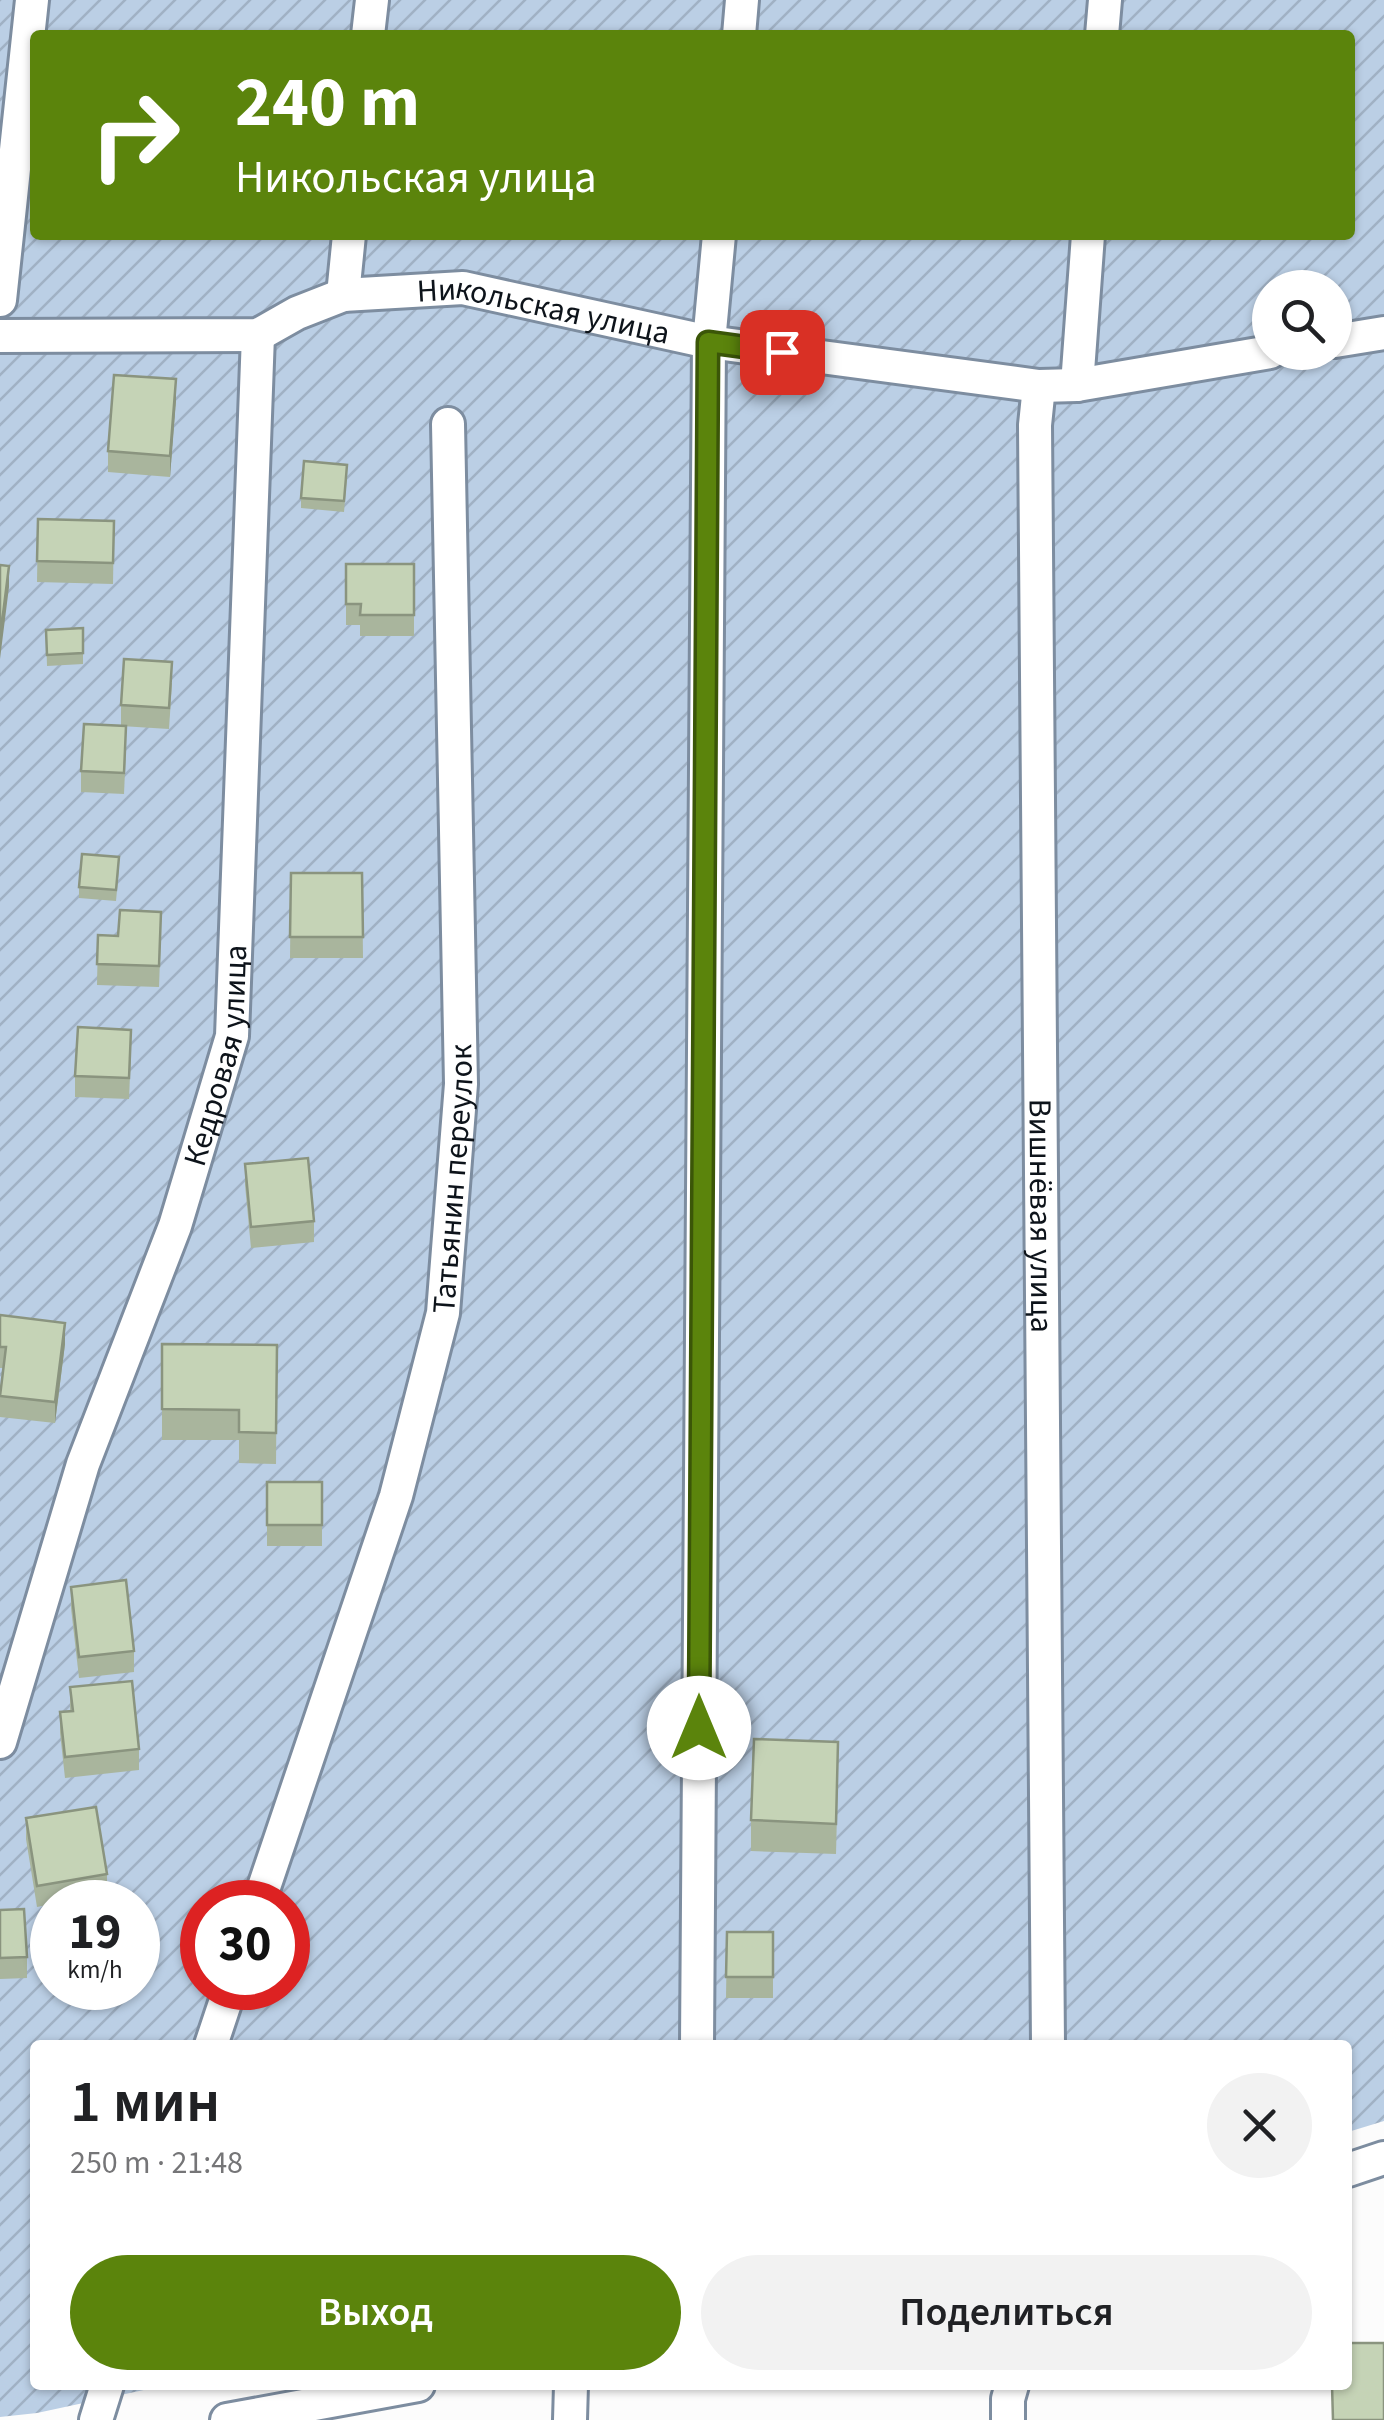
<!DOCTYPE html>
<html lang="ru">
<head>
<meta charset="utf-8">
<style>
	:root { --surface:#fff; --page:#f2f2f2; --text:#202124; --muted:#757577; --accent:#5b840c }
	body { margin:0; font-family:"Source Sans 3",sans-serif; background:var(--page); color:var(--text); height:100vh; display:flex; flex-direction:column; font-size:38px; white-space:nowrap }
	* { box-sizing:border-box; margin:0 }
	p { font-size:32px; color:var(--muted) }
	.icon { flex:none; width:55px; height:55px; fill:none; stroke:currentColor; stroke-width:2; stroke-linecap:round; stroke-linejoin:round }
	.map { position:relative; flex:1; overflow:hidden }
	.side { position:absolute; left:30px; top:2040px; width:1322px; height:350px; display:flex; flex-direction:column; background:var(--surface); border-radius:10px; box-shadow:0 2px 8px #0004 }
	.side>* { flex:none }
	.top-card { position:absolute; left:30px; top:30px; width:1325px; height:210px; border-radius:10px; box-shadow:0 2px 8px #0004; background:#5b840c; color:#fff; overflow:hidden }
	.tools { position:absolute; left:1252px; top:270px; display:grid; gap:20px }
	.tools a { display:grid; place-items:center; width:100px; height:100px; border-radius:50%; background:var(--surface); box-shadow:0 2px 8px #0004; font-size:50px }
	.speed { position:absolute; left:30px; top:1880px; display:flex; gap:20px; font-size:50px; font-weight:700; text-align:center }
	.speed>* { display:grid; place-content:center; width:130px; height:130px; border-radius:50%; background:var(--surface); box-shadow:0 2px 8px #0004; line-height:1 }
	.speed small { font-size:25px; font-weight:400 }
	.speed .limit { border:15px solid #d22; background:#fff; color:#111 }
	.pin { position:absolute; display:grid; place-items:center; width:85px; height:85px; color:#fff; margin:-42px; border-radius:20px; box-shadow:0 5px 15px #0006 }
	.me { position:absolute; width:110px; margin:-55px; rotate:0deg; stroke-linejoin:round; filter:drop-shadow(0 0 8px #0008) }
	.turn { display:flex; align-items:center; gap:35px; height:210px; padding:0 40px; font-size:45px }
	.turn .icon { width:130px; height:130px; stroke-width:2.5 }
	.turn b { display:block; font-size:70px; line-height:85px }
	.round { display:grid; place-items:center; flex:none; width:105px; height:105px; border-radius:52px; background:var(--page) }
	.headline { display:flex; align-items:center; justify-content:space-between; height:170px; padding:0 40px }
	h1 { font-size:60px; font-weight:600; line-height:75px }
	.button { display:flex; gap:20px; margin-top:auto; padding:20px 40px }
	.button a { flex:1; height:115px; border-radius:60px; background:var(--accent); color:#fff; font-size:40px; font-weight:600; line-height:115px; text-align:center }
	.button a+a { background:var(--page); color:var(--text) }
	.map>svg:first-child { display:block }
</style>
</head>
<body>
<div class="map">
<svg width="1384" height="2420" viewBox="0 0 1384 2420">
	<defs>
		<pattern id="garden-furrows" width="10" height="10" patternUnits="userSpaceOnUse" patternTransform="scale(2.5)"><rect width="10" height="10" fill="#bbcfe5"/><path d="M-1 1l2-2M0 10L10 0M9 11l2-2" fill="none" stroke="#a0b1c4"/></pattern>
	</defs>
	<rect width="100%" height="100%" fill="#fcfcfc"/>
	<path fill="url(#garden-furrows)" fill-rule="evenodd" d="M0 0H1384V2121L1348 2132V2045H35V2385H167L37 2413 0 2417ZM35 35H1350V235H35ZM1270 288H1335V352H1270ZM52 1902H138V1988H52ZM202 1902H288V1988H202Z"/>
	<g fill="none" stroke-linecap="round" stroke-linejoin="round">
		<g stroke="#7d8da0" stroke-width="38">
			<g id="street">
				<path d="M368 35 372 0"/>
				<path d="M739 35 742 0"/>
				<path d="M1102 35 1105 0"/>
				<path d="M343 295 349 235"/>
				<path d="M0 300 32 0"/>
				<path id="s1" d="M0 336 258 335 297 313 343 295 463 288 709 342 1039 386 1077 385 1270 352"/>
				<path d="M1335 341 1384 333"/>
				<path d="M1077 385 1088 235"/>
				<path id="s2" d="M1039 386 1035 425 1048 2045"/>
				<path id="s3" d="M0 1742 83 1464 175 1226 232 1036 258 335"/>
				<path id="s4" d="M259 1902 396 1496 443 1313 461 1084 448 424"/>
				<path d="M211 2045 230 1988"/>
				<path d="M697 2045 709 342 719 235"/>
				<path d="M1348 2170 1384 2158"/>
				<path d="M96 2420 107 2385"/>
				<path d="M227 2420 418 2385"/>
				<path d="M570 2420 571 2385"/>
				<path d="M1008 2420V2399L1012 2385"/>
			</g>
		</g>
		<use href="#street" stroke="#fff" stroke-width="32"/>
	</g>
	<g fill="#a9b59d">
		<path d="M176 400 170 477 108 472V451Z"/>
		<path d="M347 476 344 512 301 508V498Z"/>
		<path d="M38 519 114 521 113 584 37 582Z"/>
		<path d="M346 564H414V636H360V625H346Z"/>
		<path d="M83 628V664L47 666 46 630Z"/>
		<path d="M172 683 169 729 121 726V705Z"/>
		<path d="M126 748 124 794 81 792V771Z"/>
		<path d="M119 868 116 901 79 898V887Z"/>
		<path d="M291 873H362L363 958H290Z"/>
		<path d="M161 933 159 987 97 985 98 935 118 936Z"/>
		<path d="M131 1051 129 1099 75 1097V1076Z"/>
		<path d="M245 1164 314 1221V1242L251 1248 245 1185Z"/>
		<path d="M0 1315 65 1344 55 1423 0 1417V1396L4 1368H0Z"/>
		<path d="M162 1344 277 1345 276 1464 239 1463V1440H162Z"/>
		<rect x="267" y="1482" width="55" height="64"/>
		<path d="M71 1587 134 1651V1672L79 1678 71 1608Z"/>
		<path d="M70 1687 139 1749V1770L65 1778 60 1733V1712L70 1711Z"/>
		<path d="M838 1773 836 1854 751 1851V1820Z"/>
		<path d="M26 1818 107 1874V1896L64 1902H52V1904L37 1907 26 1839Z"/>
		<path d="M0 1910 27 1957V1978L0 1979Z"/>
		<path d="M727 1932H773V1998H726Z"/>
	</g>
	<g fill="#8a947f">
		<path d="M176 379V400L170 477V456Z"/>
		<path d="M9 566V587L0 659V638Z"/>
		<path d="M65 1323V1344L55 1423V1402Z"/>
	</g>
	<g fill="#c5d3b6" stroke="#8a947f" stroke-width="2.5">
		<path d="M114 375 176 379 170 456 108 451Z"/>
		<path d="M304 461 347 465 344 501 301 498Z"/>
		<path d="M38 519 114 521 113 563 37 561Z"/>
		<path d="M346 564H414V615H360L361 604H346Z"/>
		<path d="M0 565 9 566 0 638Z"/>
		<path d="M83 628V653L47 655 46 630Z"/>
		<path d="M124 659 172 662 169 708 121 705Z"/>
		<path d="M84 724 126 726 124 773 81 771Z"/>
		<path d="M82 854 119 857 116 890 79 887Z"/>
		<path d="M291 873H362L363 937H290Z"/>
		<path d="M120 910 161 912 159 966 97 964 98 935 118 936Z"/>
		<path d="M78 1027 131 1030 129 1078 75 1076Z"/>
		<path d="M308 1158 314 1221 251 1227 245 1164Z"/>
		<path d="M0 1315 65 1323 55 1402 0 1396 6 1347H0Z"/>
		<path d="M162 1344 277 1345 276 1433 239 1432V1410L162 1409Z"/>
		<rect x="267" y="1482" width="55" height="43"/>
		<path d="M126 1580 134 1651 79 1657 71 1587Z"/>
		<path d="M132 1681 139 1749 65 1757 60 1712 73 1711 70 1687Z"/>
		<path d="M754 1739 838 1742 836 1824 751 1820Z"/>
		<path d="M96 1807 107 1874 37 1886 26 1818Z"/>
		<path d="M24 1909 27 1957 0 1958V1910Z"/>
		<path d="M727 1932H773V1977H726Z"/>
		<path d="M1348 2343H1384V2420H1333L1332 2385H1348Z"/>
	</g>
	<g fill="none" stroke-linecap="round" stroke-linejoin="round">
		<g stroke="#3b5608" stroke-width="25">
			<path id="route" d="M699 1728 708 342 782 352"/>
		</g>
		<use href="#route" stroke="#5b840c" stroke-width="18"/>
	</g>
	<g text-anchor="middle" stroke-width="8" stroke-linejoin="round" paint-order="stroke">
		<g font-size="32" fill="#0d131a" stroke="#fff">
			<text dy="11" stroke="none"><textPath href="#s1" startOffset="555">Никольская улица</textPath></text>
			<text dy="11" stroke="none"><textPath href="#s3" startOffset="722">Кедровая улица</textPath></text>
			<text dy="11" stroke="none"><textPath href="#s4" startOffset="752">Татьянин переулок</textPath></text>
			<text dy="11" stroke="none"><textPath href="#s2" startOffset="830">Вишнёвая улица</textPath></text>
		</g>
	</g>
</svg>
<div class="tools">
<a><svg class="icon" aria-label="search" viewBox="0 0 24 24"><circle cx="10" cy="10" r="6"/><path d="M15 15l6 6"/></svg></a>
</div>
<div class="speed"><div>19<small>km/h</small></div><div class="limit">30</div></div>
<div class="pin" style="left:782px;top:352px;background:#d93025"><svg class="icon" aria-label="arrive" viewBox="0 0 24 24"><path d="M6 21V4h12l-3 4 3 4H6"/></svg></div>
<svg class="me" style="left:699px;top:1728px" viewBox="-20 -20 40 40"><circle r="19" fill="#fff"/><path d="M0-13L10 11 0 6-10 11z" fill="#5b840c"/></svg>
<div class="top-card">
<div class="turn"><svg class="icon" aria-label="right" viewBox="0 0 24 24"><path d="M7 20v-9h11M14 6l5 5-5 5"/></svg><div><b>240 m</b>Никольская улица</div></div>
</div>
<section class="side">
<div class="headline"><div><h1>1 мин</h1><p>250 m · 21:48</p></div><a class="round"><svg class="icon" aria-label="close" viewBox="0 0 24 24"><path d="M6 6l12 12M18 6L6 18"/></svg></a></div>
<div class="button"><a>Выход</a><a>Поделиться</a></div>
</section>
</div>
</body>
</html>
